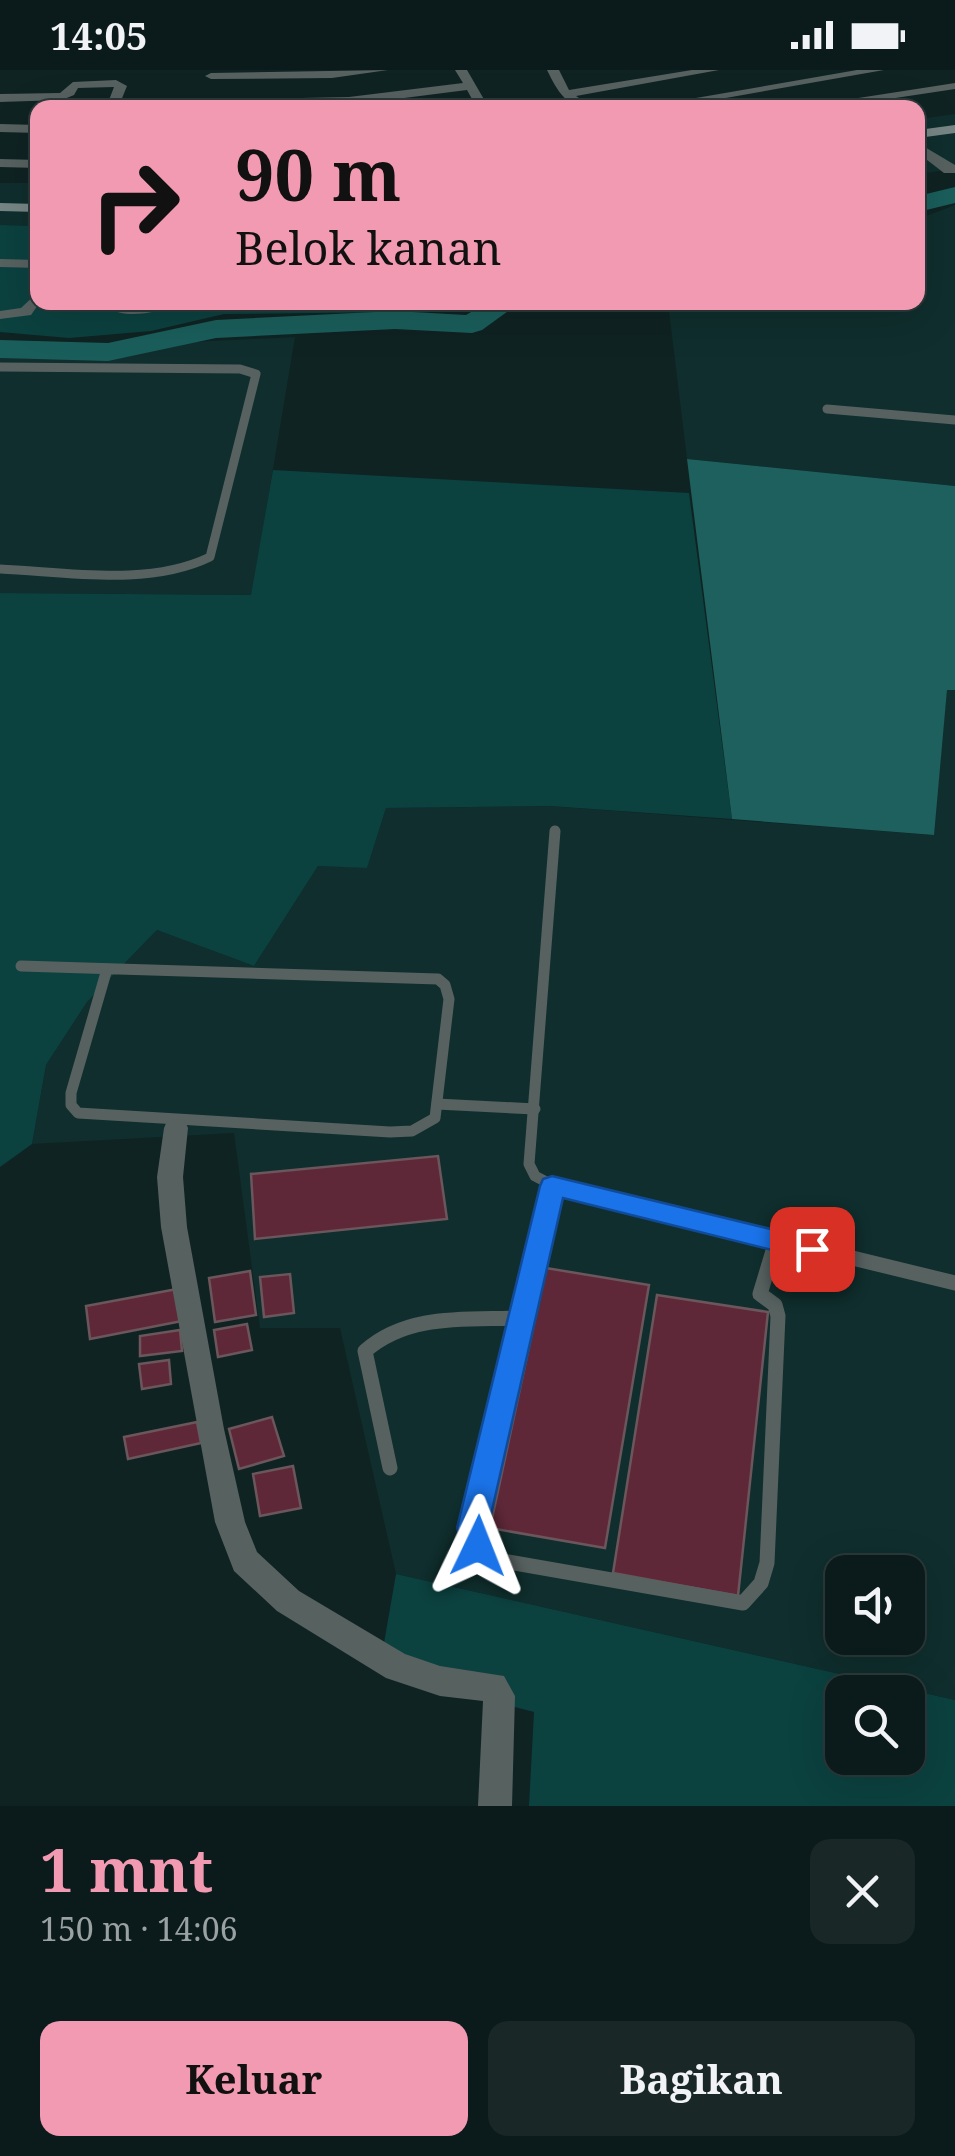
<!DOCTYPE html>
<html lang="id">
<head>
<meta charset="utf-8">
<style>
	:root { --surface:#0b1a1a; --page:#192727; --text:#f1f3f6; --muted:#9aa1a2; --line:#2b3839; --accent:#f19ab1 }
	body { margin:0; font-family:"Noto Serif",serif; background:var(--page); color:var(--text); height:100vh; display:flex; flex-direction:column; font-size:38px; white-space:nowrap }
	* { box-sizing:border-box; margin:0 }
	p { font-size:32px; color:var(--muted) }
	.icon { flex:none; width:55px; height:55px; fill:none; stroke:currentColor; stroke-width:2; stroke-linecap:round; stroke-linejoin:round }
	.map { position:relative; height:1736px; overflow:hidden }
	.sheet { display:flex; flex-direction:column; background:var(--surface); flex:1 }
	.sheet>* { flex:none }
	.hud { position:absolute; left:30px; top:30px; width:895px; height:210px; border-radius:20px; box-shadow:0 10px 40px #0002,0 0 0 2px var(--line); background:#f19ab1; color:#111; overflow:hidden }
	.buttons { position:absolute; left:825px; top:1485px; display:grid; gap:20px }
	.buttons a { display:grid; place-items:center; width:100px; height:100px; border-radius:20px; background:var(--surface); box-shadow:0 10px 40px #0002,0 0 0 2px var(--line); font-size:50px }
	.pin { position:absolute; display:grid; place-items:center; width:85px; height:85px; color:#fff; margin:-42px; border-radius:20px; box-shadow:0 5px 15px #0006 }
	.me { position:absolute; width:110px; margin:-55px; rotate:2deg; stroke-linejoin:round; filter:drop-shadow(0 0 8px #0008) }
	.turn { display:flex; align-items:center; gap:35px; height:210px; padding:0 40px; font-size:45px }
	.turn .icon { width:130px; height:130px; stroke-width:2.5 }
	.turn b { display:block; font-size:70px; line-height:85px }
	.round { display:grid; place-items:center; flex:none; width:105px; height:105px; border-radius:20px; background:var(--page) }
	.overview { display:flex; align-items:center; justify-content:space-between; height:170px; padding:0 40px }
	h1 { font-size:60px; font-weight:700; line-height:75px; color:var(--accent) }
	.button { display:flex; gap:20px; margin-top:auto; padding:20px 40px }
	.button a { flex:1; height:115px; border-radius:20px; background:var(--accent); color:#111; font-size:40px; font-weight:700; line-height:115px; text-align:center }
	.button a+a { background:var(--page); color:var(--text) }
	.status { display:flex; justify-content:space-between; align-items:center; height:70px; padding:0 50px; background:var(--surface); direction:ltr }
	.status svg { height:28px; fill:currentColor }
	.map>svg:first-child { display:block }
</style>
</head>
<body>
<div class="status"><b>14:05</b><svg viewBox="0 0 49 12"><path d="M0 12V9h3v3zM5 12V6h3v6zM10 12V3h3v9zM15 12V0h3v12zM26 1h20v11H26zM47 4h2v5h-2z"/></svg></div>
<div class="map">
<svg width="955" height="1736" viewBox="0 0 955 1736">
	<rect width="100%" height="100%" fill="#0f2322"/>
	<g fill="#0f2e2d" fill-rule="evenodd">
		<path d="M955 44V99L918 104V49Z"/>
		<path d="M0 113H37V156L0 155Z"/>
		<path d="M955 135V416L687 389 668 233 918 232V149Z"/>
		<path d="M295 267 252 525 0 523V285L26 289 140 284 190 272Z"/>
		<path d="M947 619 955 620V1630L396 1504 340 1258H260L234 1063 32 1074 46 995 87 932 157 860 254 896 318 796 367 797 386 738 550 736 933 765ZM842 1502H908V1568H842Z"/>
	</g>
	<g fill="#0b413f" fill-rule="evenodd">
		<path d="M0 155 37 156 38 232 419 233 405 242 224 244 151 261 69 268 0 262Z"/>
		<path d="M273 400 689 423 732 749 550 736 386 738 367 798 318 796 254 896 157 860 87 932 46 995 32 1074 0 1097V523L251 525Z"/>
		<path d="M396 1504 955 1630V1736H529L534 1642 379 1602ZM842 1622H908V1688H842Z"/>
	</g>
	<path fill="#1d605d" d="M687 389 955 416V620H947L934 765 732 749Z"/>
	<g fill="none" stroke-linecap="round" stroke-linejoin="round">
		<g fill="#1a5e5b" fill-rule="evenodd">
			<path d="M955 117V133L918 142V126Z"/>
			<path d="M474 232H507L511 239 482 260 472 263 395 259 216 268 108 291 0 288V270L108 273 216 250 395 241 466 245 478 238Z"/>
		</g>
	</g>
	<g fill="#5f2839" stroke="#6a565b" stroke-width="2.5">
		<path d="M438 1086 447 1149 255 1169 251 1104Z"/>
		<path d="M546 1198 649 1215 605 1478 490 1458Z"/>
		<path d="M250 1201 256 1245 215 1252 209 1208Z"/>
		<path d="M290 1204 294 1243 264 1247 260 1207Z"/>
		<path d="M177 1219 182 1251 90 1269 86 1236Z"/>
		<path d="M657 1225 768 1242 738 1526 613 1503Z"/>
		<path d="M247 1254 252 1280 218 1287 214 1260Z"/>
		<path d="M180 1260 182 1281 140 1286V1266Z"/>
		<path d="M169 1290 171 1314 142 1319 139 1294Z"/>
		<path d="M272 1347 284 1386 239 1399 229 1359Z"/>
		<path d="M197 1352 201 1373 128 1389 124 1367Z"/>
		<path d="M293 1396 301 1438 260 1446 253 1404Z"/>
	</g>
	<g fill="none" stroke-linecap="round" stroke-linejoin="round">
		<g stroke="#576160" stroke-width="9">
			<path d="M0 297 240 299 256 304 210 487C148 517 67 502 0 499"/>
			<path d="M827 339 955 350"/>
		</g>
		<g stroke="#576160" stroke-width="11">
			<path d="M21 896 438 909 445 915 449 929 435 1048 412 1061 390 1062 78 1043 71 1035V1023L107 899"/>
			<path d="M437 1034 535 1039"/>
			<path d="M554 1116 535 1106 529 1094 555 761"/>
		</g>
		<g stroke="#576160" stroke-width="15">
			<path d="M549 1114 955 1213"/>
			<path d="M553 1116 473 1458 478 1476 497 1490 743 1533 761 1513 767 1493 778 1246 775 1235 760 1224 776 1171"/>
			<path d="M390 1398 365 1281C408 1243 466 1250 519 1248"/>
		</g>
		<g fill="#576160" fill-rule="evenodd">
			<path d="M388 0 332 8 211 9 205 6 211 3Z"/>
			<path d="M455 0H467L489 38H477L467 20 349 35 203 38 197 34 203 30 349 27 463 13Z"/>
			<path d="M547 0H559L569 20 692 0H719L576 26 593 38C566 38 558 22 547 0Z"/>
			<path d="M857 0H884L669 38H638Z"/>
			<path d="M116 10 127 16 118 38H106L114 17 78 18 74 25 62 30 0 32V24L60 23 73 12Z"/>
			<path d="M955 13V19L829 38H794Z"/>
			<path d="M0 54 38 55V63L0 62Z"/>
			<path d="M918 73 955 95V103H944L918 83Z"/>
			<path d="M0 89 38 90V98L0 97Z"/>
			<path d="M0 189 38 190V198L0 197Z"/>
			<path d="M38 222V232H40L31 245 0 249V241L21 238Z"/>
			<path d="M100 232H176C156 245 118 251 100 232Z"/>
			<path d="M176 1049 185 1051 188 1058 183 1107 187 1157 224 1359 245 1452 257 1482 299 1521 405 1584 440 1596 504 1606 515 1626 512 1736H478L483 1631 440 1626 386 1608 277 1541 234 1501 215 1452 161 1157 157 1107 164 1058 167 1051Z"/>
		</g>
		<g fill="#778685" fill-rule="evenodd">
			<path d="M955 55V63L918 68V60Z"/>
			<path d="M0 133 38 134V142L0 141Z"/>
		</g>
	</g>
	<path fill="#1a73e8" stroke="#114b97" stroke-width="2.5" d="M552 1106 812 1169 822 1172 826 1179 822 1187 812 1190 563 1128 488 1458 493 1476 488 1486 478 1490 467 1486 457 1458 540 1116 543 1109Z"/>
</svg>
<div class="buttons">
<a><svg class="icon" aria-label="sound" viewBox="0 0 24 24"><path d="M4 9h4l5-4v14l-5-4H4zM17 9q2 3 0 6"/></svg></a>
<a><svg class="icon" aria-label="search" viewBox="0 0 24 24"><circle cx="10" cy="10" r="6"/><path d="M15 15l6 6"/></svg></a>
</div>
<div class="pin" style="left:812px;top:1179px;background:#d93025"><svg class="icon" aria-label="arrive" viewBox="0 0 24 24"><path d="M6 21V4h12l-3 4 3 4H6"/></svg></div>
<svg class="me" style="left:478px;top:1476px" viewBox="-20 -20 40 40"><path d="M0-17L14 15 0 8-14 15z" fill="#1a73e8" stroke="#fff" stroke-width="4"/></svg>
<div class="hud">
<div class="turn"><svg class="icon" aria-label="right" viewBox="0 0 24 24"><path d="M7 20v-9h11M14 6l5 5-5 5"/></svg><div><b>90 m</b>Belok kanan</div></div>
</div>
</div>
<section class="sheet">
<div class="overview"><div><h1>1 mnt</h1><p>150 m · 14:06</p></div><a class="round"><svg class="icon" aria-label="close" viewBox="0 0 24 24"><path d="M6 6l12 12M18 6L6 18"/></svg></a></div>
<div class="button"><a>Keluar</a><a>Bagikan</a></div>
</section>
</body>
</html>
